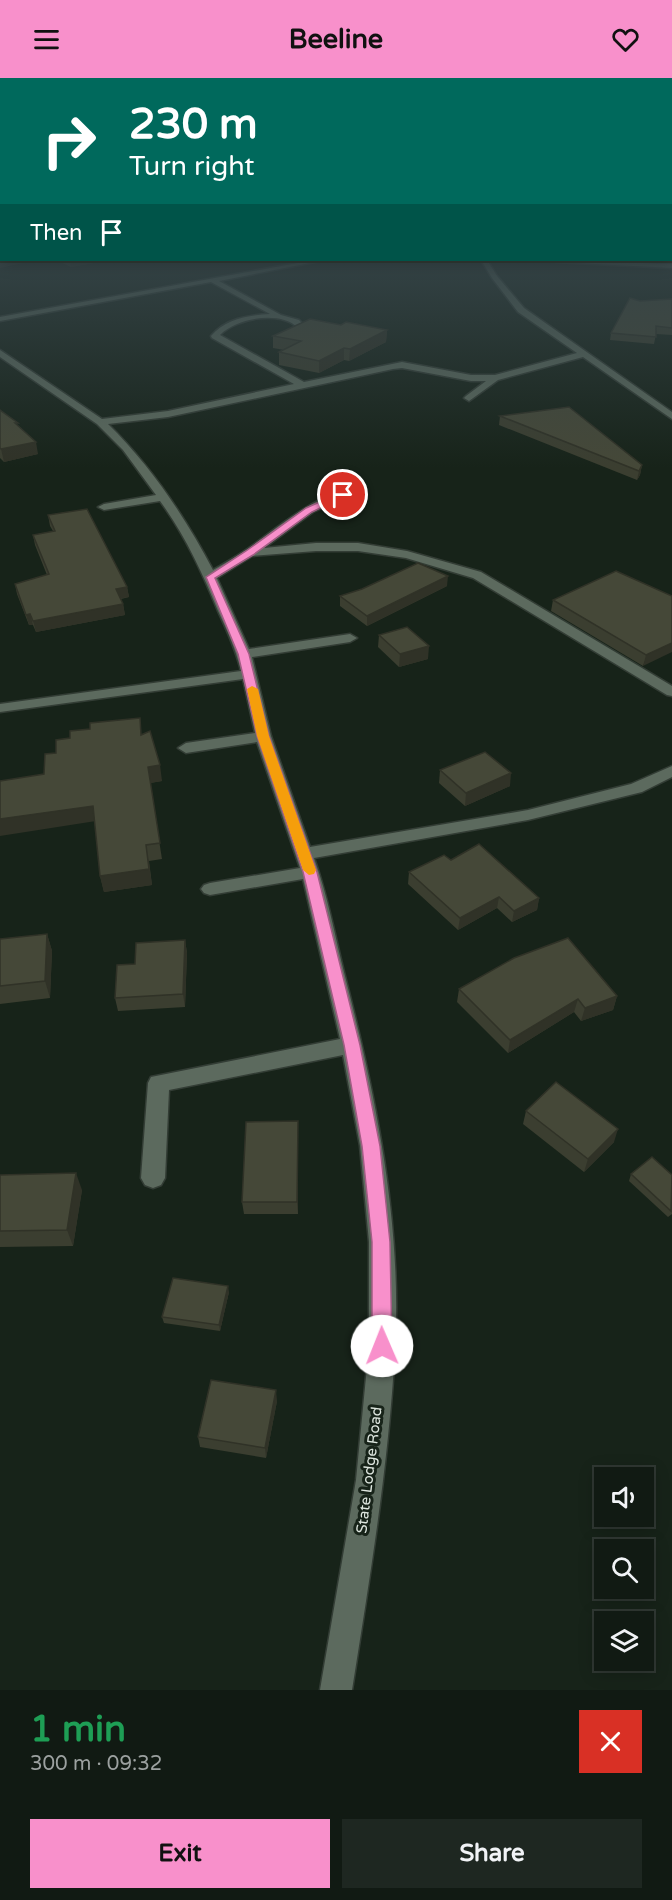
<!DOCTYPE html>
<html lang="en">
<head>
<meta charset="utf-8">
<style>
	:root { --surface:#111a13; --page:#1e2721; --text:#f1f3f6; --muted:#9ca1a0; --line:#303833; --accent:#f890cb }
	body { margin:0; font-family:"Varela Round",sans-serif; background:var(--page); color:var(--text); height:100vh; display:flex; flex-direction:column; font-size:22px; white-space:nowrap }
	* { box-sizing:border-box; margin:0 }
	p { font-size:20px; color:var(--muted) }
	.icon { flex:none; width:33px; height:33px; fill:none; stroke:currentColor; stroke-width:2; stroke-linecap:round; stroke-linejoin:round }
	.map { position:relative; height:1612px; overflow:hidden }
	.panel { display:flex; flex-direction:column; background:var(--surface); flex:1 }
	.panel>* { flex:none }
	.hud { position:absolute; left:0px; top:0px; width:672px; height:183px; box-shadow:0 3px 15px #0003,0 0 0 2px var(--line); background:#00695c; color:#fff; overflow:hidden }
	.fabs { position:absolute; left:594px; top:1389px; display:grid; gap:12px }
	.fabs a { display:grid; place-items:center; width:60px; height:60px; border-radius:0px; background:var(--surface); box-shadow:0 3px 15px #0003,0 0 0 2px var(--line); font-size:30px }
	.pin { position:absolute; display:grid; place-items:center; width:51px; height:51px; color:#fff; margin:-26px; border:3px solid #fff; border-radius:50%; box-shadow:0 2px 6px #0007 }
	.me { position:absolute; width:66px; margin:-33px; rotate:359deg; stroke-linejoin:round; filter:drop-shadow(0 0 4px #0008) }
	.turn { display:flex; align-items:center; gap:21px; height:126px; padding:0 30px; font-size:27px }
	.turn .icon { width:78px; height:78px; stroke-width:2.5 }
	.turn b { display:block; font-size:42px; line-height:51px }
	.then { display:flex; align-items:center; height:57px; padding:0 30px; background:#0003; gap:12px; font-size:22px }
	.round { display:grid; place-items:center; flex:none; width:63px; height:63px; border-radius:0px; background:var(--page) }
	.head { display:flex; align-items:center; justify-content:space-between; height:102px; padding:0 30px }
	h1 { font-size:36px; font-weight:700; line-height:45px; color:#1e9e55 }
	.action { display:flex; gap:12px; margin-top:auto; padding:12px 30px }
	.action a { flex:1; height:69px; border-radius:0px; background:var(--accent); color:#111; font-size:24px; font-weight:700; line-height:69px; text-align:center }
	.action a+a { background:var(--page); color:var(--text) }
	header { display:flex; justify-content:space-between; align-items:center; height:78px; padding:0 30px; background:var(--accent); color:#111; font-size:27px; font-weight:700 }
	.map>svg:first-child { display:block }
</style>
</head>
<body>
<header><svg class="icon" aria-label="menu" viewBox="0 0 24 24"><path d="M4 6h16M4 12h16M4 18h16"/></svg>Beeline<svg class="icon" aria-label="heart" viewBox="0 0 24 24"><path d="M12 20l-8-8c-3-5 5-10 8-4 3-6 11-1 8 4z"/></svg></header>
<div class="map">
<svg width="672" height="1612" viewBox="0 0 672 1612">
	<rect width="100%" height="100%" fill="#172319"/>
	<g fill="none" stroke-linecap="round" stroke-linejoin="round">
		<g stroke="#333d35" stroke-width="3">
			<g id="minor">
				<path d="M314 182H325L219 203 281 237 299 242 307 251 306 253 288 260 284 258 285 256 298 250C281 232 236 240 220 257L304 304 402 284 471 297H495L577 275 518 234 492 200 481 182H487L497 198 524 230 672 334V341L583 279 498 302 469 323 464 320 466 318 486 303H471L402 290 393 291 168 339 108 346C151 388 185 439 213 492 225 485 238 478 249 470 269 456 323 411 347 415V419L313 434 264 470 316 465H358L407 473 481 494 672 608V618L667 617 473 500 406 480 358 473H316L252 478 217 500 249 571 350 556 357 560 350 564 252 579 271 658 310 769 528 732 631 706 672 688V699L642 714 528 742 314 780C328 818 335 859 345 898 376 1019 402 1145 395 1270 389 1385 370 1498 352 1612H320L356 1402 369 1268V1164L360 1068 343 977 169 1012 165 1100 161 1107 153 1110 145 1107 141 1100 148 1005 151 999 340 961 303 801 210 817 204 815 201 811 204 807 210 805 300 790 257 664 186 675 178 670 186 665 255 655 243 601 0 634V626L241 593C236 572 227 552 218 533 202 494 185 457 160 423L104 432 98 429 104 426 156 417 123 372 97 346 0 279V272L102 341 168 333 294 306 212 260 211 258C225 241 248 237 270 236L211 204 0 243V239Z"/>
				<path d="M553 182 672 186V190L556 184Z"/>
			</g>
		</g>
		<use href="#minor" fill="#5c6a5e" fill-rule="evenodd"/>
	</g>
	<g fill="#3b3e30">
		<path d="M56 182H110L71 189Z"/>
		<path d="M672 221V257L656 256 654 266 610 262 611 255 640 223Z"/>
		<path d="M341 247 387 252 386 264 349 283 344 282 319 295 279 287V274L284 272 273 270V258Z"/>
		<path d="M0 332 19 349 38 376 4 384 0 380Z"/>
		<path d="M500 338 642 387 640 397 637 402 499 347Z"/>
		<path d="M48 437 127 509 129 519 121 521 123 526 125 537 36 554 33 547H29L17 516 15 506 47 497 35 467 33 457 53 453 50 448Z"/>
		<path d="M447 508 367 548 340 528V518Z"/>
		<path d="M672 518 643 588 551 533 553 522Z"/>
		<path d="M379 557 428 581 399 589 378 569Z"/>
		<path d="M142 657 162 703 150 705 162 781 149 783 152 807 104 814 100 798 95 744 44 696 56 675Z"/>
		<path d="M440 692 510 708 465 728 439 705Z"/>
		<path d="M451 782 539 820 537 832 512 844 497 830 458 852 408 806 409 794Z"/>
		<path d="M47 856 52 873 50 920 0 926V861Z"/>
		<path d="M185 862 187 875 185 929 118 933 115 920 135 886Z"/>
		<path d="M459 911 617 918 613 932 581 943 574 934 508 975 457 924Z"/>
		<path d="M526 1033 614 1064 584 1094 523 1046Z"/>
		<path d="M298 1056V1136H244L242 1124Z"/>
		<path d="M631 1096 672 1097V1136L668 1139 629 1103Z"/>
		<path d="M0 1097 82 1112 73 1168 0 1169Z"/>
		<path d="M229 1214 220 1253 164 1245 162 1239Z"/>
		<path d="M277 1323 266 1380 200 1369 198 1359Z"/>
	</g>
	<g fill="#303227">
		<path d="M10 182H37L0 190V184Z"/>
		<path d="M78 182H110L71 189 70 183Z"/>
		<path d="M387 252 386 264 349 283 350 271Z"/>
		<path d="M344 270V282L319 295V283Z"/>
		<path d="M36 364 38 376 4 384 1 371Z"/>
		<path d="M642 387 640 397 637 402 639 393Z"/>
		<path d="M448 498 447 508 367 548V538Z"/>
		<path d="M127 509 129 519 117 521 116 511Z"/>
		<path d="M123 526 125 537 36 554 33 543Z"/>
		<path d="M30 536 33 547H29L26 537Z"/>
		<path d="M672 565V574L643 588 646 577Z"/>
		<path d="M429 568 428 581 399 589 400 576Z"/>
		<path d="M160 687 162 703 150 705 162 781 148 689Z"/>
		<path d="M511 695 510 708 465 728 466 715Z"/>
		<path d="M93 728 96 743 0 758V741Z"/>
		<path d="M146 767 152 807 104 814 100 798Z"/>
		<path d="M499 819 497 830 458 852 460 840Z"/>
		<path d="M539 820 537 832 512 844 514 833Z"/>
		<path d="M47 856 52 873 50 920 45 903Z"/>
		<path d="M185 862 187 875 185 929 183 916Z"/>
		<path d="M617 918 613 932 581 943 585 930Z"/>
		<path d="M578 921 574 934 508 975 510 962Z"/>
		<path d="M298 1043V1136L297 1124Z"/>
		<path d="M618 1051 614 1064 584 1094 588 1081Z"/>
		<path d="M76 1095 82 1112 73 1168 67 1152Z"/>
		<path d="M228 1208 229 1214 220 1253 219 1247Z"/>
		<path d="M276 1312 277 1323 266 1380 265 1370Z"/>
	</g>
	<g fill="#454838" stroke="#303227" stroke-width="1.5">
		<path d="M0 164H2V182H10L0 184Z"/>
		<rect x="670" y="164" width="2" height="9"/>
		<path d="M630 220 640 223 672 221V250L656 248V259L611 255Z"/>
		<path d="M310 241 341 247 346 244 387 252 350 271 344 270 319 283 279 274 301 263 273 258Z"/>
		<path d="M569 329 642 387 639 393 500 338Z"/>
		<path d="M0 332 18 345H15L36 364 1 371 0 370Z"/>
		<path d="M87 431 127 509 116 511 123 526 33 543 30 536 26 537 15 506 49 496 33 457 55 453 48 437Z"/>
		<path d="M418 485 448 498 367 538 340 518 362 511Z"/>
		<path d="M616 493 672 518V565L646 577 553 522Z"/>
		<path d="M407 549 429 568 400 576 379 557Z"/>
		<path d="M140 640 141 657 150 653 160 687 148 689 160 765 146 767 149 791 100 798 93 728 0 741V703L44 696 45 676 56 675V662L70 660V653L90 651V645Z"/>
		<path d="M485 674 511 695 466 715 440 692Z"/>
		<path d="M479 766 539 820 514 833 499 819 460 840 409 794 444 777 451 782Z"/>
		<path d="M47 856 45 903 0 908V861Z"/>
		<path d="M568 860 617 918 585 930 578 921 510 962 459 911 514 880Z"/>
		<path d="M185 862 183 916 115 920 117 887 135 886 136 865Z"/>
		<path d="M556 1004 618 1051 588 1081 526 1033Z"/>
		<path d="M298 1043 297 1124H242L246 1044Z"/>
		<path d="M652 1079 672 1097 671 1133 631 1096Z"/>
		<path d="M76 1095 67 1152 0 1153V1097Z"/>
		<path d="M173 1200 228 1208 219 1247 162 1239Z"/>
		<path d="M211 1302 276 1312 265 1370 198 1359Z"/>
	</g>
	<linearGradient id="sky" x2="0" y2="1"><stop stop-color="#0d130e"/><stop offset="0.42" stop-color="#364549"/><stop offset="1" stop-color="#364549" stop-opacity="0"/></linearGradient>
	<rect width="672" height="390" fill="url(#sky)"/>
	<path fill="#f890cb" stroke="#a15e84" stroke-width="1.5" d="M340 415 347 417 312 434 253 477 215 500 249 576 269 658 317 794 360 967 380 1068 390 1164 392 1268 389 1275 382 1278 375 1275 372 1268V1164L362 1068 344 967 303 794 257 658 238 576 206 499 246 473 306 430Z"/>
	<path fill="#f59e0b" d="M252 608 258 611 269 658 316 792 314 796 309 797 303 792 257 658 247 611Z"/>
	<g text-anchor="middle" stroke-width="6" stroke-linejoin="round" paint-order="stroke">
		<g font-size="15" fill="#dee6df" stroke="#172319">
			<text transform="translate(369 1392) rotate(-83)" y="5">State Lodge Road</text>
		</g>
	</g>
</svg>
<div class="fabs">
<a><svg class="icon" aria-label="sound" viewBox="0 0 24 24"><path d="M4 9h4l5-4v14l-5-4H4zM17 9q2 3 0 6"/></svg></a>
<a><svg class="icon" aria-label="search" viewBox="0 0 24 24"><circle cx="10" cy="10" r="6"/><path d="M15 15l6 6"/></svg></a>
<a><svg class="icon" aria-label="layers" viewBox="0 0 24 24"><path d="M12 4l9 5-9 5-9-5zM3 14l9 5 9-5"/></svg></a>
</div>
<div class="pin" style="left:343px;top:417px;background:#d93025"><svg class="icon" aria-label="arrive" viewBox="0 0 24 24"><path d="M6 21V4h12l-3 4 3 4H6"/></svg></div>
<svg class="me" style="left:382px;top:1268px" viewBox="-20 -20 40 40"><circle r="19" fill="#fff"/><path d="M0-13L10 11 0 6-10 11z" fill="#f890cb"/></svg>
<div class="hud">
<div class="turn"><svg class="icon" aria-label="right" viewBox="0 0 24 24"><path d="M7 20v-9h11M14 6l5 5-5 5"/></svg><div><b>230 m</b>Turn right</div></div>
<div class="then">Then<svg class="icon" aria-label="arrive" viewBox="0 0 24 24"><path d="M6 21V4h12l-3 4 3 4H6"/></svg></div>
</div>
</div>
<section class="panel">
<div class="head"><div><h1>1 min</h1><p>300 m · 09:32</p></div><a class="round" style="background:#d93025;color:#fff"><svg class="icon" aria-label="close" viewBox="0 0 24 24"><path d="M6 6l12 12M18 6L6 18"/></svg></a></div>
<div class="action"><a>Exit</a><a>Share</a></div>
</section>
</body>
</html>
